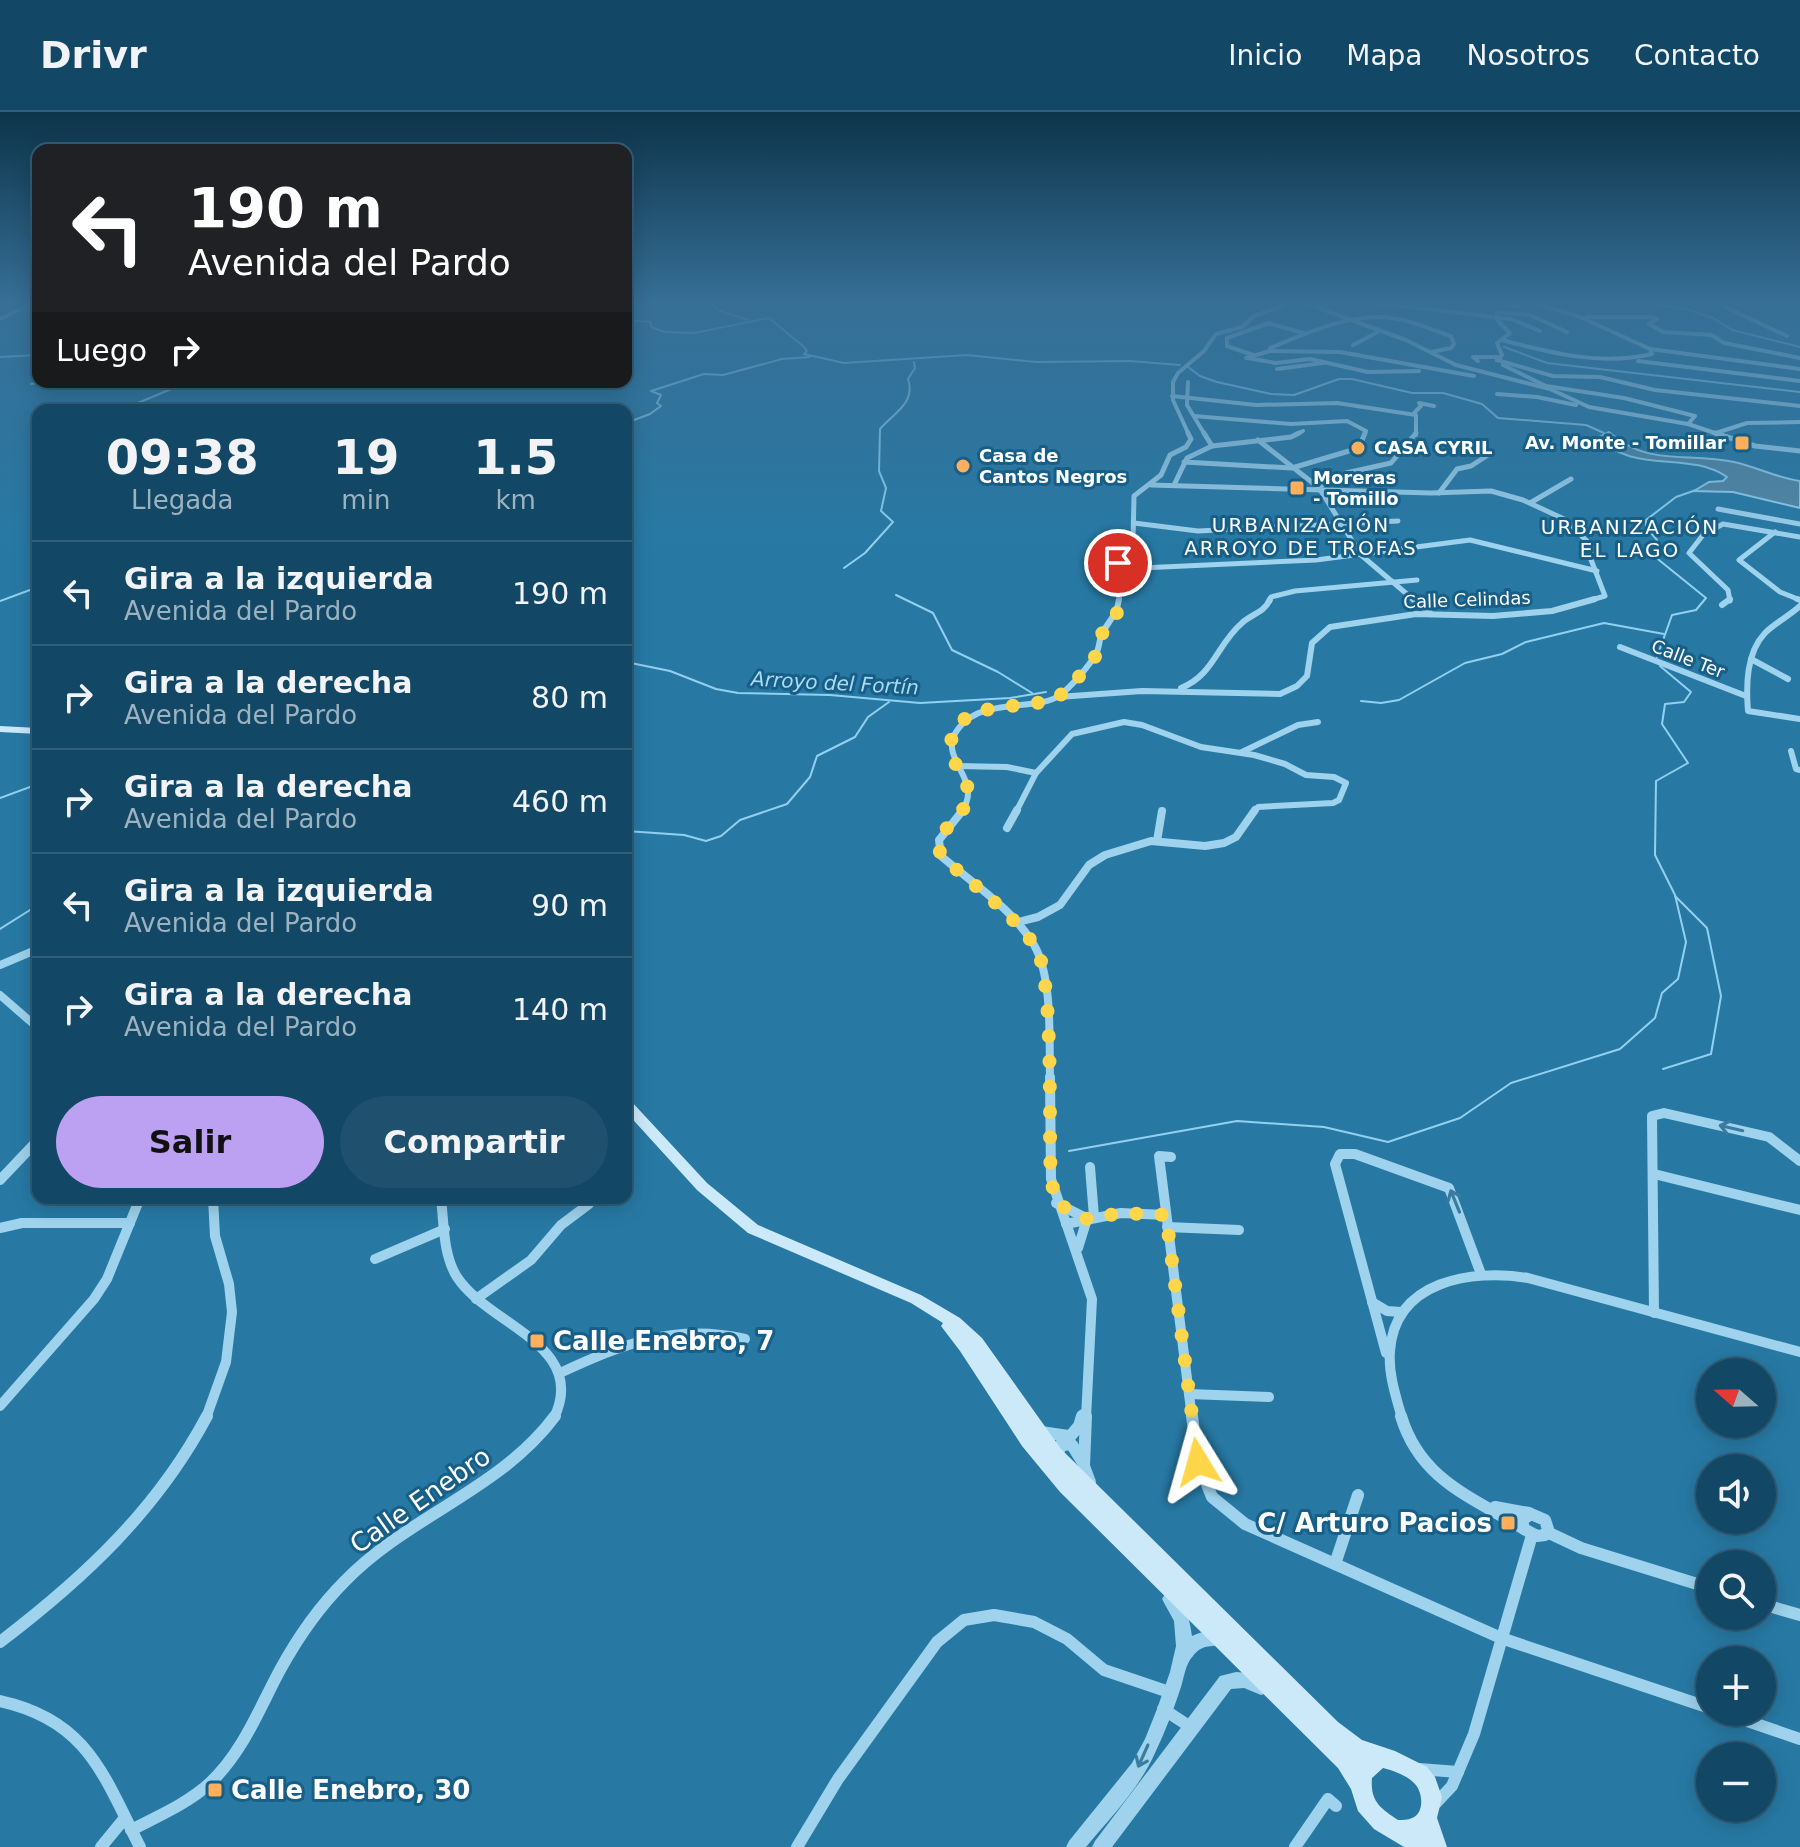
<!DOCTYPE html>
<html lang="es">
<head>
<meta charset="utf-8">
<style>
	:root { --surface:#124765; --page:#1f516e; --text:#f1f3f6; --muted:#9cb2bf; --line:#315f79; --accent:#bca0f2 }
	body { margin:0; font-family:"DejaVu Sans",sans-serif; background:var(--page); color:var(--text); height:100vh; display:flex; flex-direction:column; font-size:30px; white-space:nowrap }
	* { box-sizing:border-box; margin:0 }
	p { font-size:26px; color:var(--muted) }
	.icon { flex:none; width:44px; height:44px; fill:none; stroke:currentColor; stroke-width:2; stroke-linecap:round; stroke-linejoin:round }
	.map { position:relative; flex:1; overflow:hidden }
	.panel { position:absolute; left:32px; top:292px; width:600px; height:800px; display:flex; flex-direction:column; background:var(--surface); border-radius:16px; box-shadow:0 4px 20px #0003,0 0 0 2px var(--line) }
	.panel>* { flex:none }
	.banner { position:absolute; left:32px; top:32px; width:600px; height:244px; border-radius:16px; box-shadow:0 4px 20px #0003,0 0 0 2px var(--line); background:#202124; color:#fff; overflow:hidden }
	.needle { width:52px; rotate:290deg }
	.buttons { position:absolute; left:1696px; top:1246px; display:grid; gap:16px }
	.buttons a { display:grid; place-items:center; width:80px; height:80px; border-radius:50%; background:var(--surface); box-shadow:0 4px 20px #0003,0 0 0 2px var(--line); font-size:40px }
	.pin { position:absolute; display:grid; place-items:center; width:68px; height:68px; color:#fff; margin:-34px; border:4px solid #fff; border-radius:50%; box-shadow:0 2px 8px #0007 }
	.me { position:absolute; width:88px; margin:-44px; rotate:352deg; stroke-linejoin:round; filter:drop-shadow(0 0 6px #0008) }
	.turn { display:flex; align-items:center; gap:28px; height:168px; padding:0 24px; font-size:36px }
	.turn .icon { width:104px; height:104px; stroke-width:2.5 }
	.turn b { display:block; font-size:56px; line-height:68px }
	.then { display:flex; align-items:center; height:76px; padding:0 24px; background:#0003; gap:16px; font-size:30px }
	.eta { display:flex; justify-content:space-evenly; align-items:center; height:136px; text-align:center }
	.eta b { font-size:48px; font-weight:700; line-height:56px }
	.cta { display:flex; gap:16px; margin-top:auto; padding:16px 24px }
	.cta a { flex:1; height:92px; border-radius:48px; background:var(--accent); color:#111; font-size:32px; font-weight:700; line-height:92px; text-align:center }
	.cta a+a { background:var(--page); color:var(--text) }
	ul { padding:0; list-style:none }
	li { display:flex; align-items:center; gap:24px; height:104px; padding:0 24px; border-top:2px solid var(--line) }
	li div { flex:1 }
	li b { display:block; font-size:30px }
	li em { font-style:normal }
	header { display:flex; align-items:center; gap:48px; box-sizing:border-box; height:112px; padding:0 40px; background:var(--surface); border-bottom:2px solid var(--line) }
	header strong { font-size:38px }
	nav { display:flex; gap:44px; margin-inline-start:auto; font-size:28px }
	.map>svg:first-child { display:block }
</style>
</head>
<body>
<header>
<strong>Drivr</strong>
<nav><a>Inicio</a><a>Mapa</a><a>Nosotros</a><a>Contacto</a></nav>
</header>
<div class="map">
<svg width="1800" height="1735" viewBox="0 0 1800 1735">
	<rect width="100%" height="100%" fill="#185f87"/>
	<path fill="#2779a4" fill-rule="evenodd" d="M0 191H38V270H626V191H1800V1735H0ZM38 298H626V1086H38ZM1710 1260H1762V1312H1710ZM1710 1356H1762V1408H1710ZM1710 1452H1762V1504H1710ZM1710 1548H1762V1600H1710ZM1710 1644H1762V1696H1710Z"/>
	<path fill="#5487a4" stroke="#91d0f0" stroke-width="2" d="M1609 320C1647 355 1687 340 1734 350 1757 355 1774 365 1800 369V396L1733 380 1694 379 1709 370 1723 369 1727 365C1688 338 1632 363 1599 325Z"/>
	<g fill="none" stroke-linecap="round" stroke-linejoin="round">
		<g stroke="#91d0f0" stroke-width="2">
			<path d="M713 191 715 197 748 208"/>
			<path d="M1579 191H1645L1689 198 1713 206 1732 218 1800 235"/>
			<path d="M626 208 651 210V215L665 220 694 221 769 206 803 234 807 239 804 242 844 251 967 243 1036 250 1130 249 1180 253"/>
			<path d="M1504 235 1547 251 1800 280"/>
			<path d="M0 245 38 243"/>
			<path d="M1188 255 1200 264 1217 270 1271 282 1294 283 1339 267H1352L1412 281H1443L1482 292 1498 306 1586 313 1604 321"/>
			<path d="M31 272 43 270"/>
			<path d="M121 298 188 270"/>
			<path d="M626 311 650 302 661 294 657 291 661 283 651 279 704 262 723 263 782 247 810 245"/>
			<path d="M844 456 865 441 893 410 881 399 886 376 879 359 880 317C894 301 916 291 908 267L915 256 914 250"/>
			<path d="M896 483 933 501 952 538 998 560 1032 581"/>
			<path d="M0 489 38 475"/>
			<path d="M1657 545 1672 503 1696 498 1706 486 1649 440 1657 428 1646 415V408L1676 385 1696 378"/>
			<path d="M626 550 670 559 716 577 738 581 830 583 920 591 1010 586 1046 580"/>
			<path d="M1361 589 1381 591 1399 588 1465 551 1502 542 1526 530 1604 511 1664 522"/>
			<path d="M0 686 38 672"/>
			<path d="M626 719 684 723 706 729 721 724 740 708 787 692 810 665 817 644 855 625 868 605 889 590"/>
			<path d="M0 817 38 793"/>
			<path d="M1663 957 1711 942 1721 884 1707 816 1675 784"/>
			<path d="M1069 1039 1237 1009 1324 1015 1388 1030 1460 1006 1511 971 1620 937 1655 906 1662 881 1678 867 1686 830 1675 783 1655 743 1656 669 1688 651 1662 612 1665 592 1684 590 1691 580 1660 554"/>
		</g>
		<g stroke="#9ed2ed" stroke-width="4">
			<path d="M1305 191 1406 228 1456 253 1550 277 1589 295 1688 312 1721 323"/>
			<path d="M1376 191 1511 207 1540 219"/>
			<path d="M1501 191 1520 194"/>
			<path d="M1717 191 1787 224"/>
			<path d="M1318 196 1333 191"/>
			<path d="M1586 205H1652L1657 207 1649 212 1663 220 1712 223 1724 231 1800 246"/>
			<path d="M0 207 33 191"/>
			<path d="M1267 211 1304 221"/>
			<path d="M1502 228C1551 241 1601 254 1652 242L1650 237 1578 204 1532 191"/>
			<path d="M1353 233 1378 220"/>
			<path d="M1650 237 1800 257"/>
			<path d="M1270 239 1340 240 1474 264"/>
			<path d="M1253 243 1227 234V226L1269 211"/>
			<path d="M1246 246 1270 239V236C1305 222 1352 200 1391 206 1411 208 1432 218 1451 224L1454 232 1451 236 1431 240"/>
			<path d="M1247 246 1276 251 1310 247 1368 260 1419 259"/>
			<path d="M1497 248 1553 264 1600 265 1655 278 1800 294"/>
			<path d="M1497 248 1502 243 1497 231 1510 221 1497 208V200L1530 203 1567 220"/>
			<path d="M1478 249 1473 245H1501"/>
			<path d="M1638 249 1800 269"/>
			<path d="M1503 253 1546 274 1624 286 1695 304 1688 312"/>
			<path d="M1277 257 1323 251"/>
			<path d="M1188 270 1187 293 1205 323"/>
			<path d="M1497 282 1537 285 1576 293"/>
			<path d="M1172 284 1256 293 1337 291 1416 303V323"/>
			<path d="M1414 301 1421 294 1419 291 1434 294"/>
			<path d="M1194 304 1291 312 1347 309 1366 319 1364 323"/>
			<path d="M1716 321 1747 311 1800 310"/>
			<path d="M1189 323 1173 288V270L1178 261 1204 239 1216 222 1242 215 1254 204 1291 191"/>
			<path d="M1295 323 1303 319"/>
		</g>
		<g stroke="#9ed2ed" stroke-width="5">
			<path d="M1715 321 1755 334 1800 339"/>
			<path d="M1258 328 1318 375"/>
			<path d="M1212 334 1291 325 1299 321"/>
			<path d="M1184 350 1292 356 1359 336 1365 321"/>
			<path d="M1175 371 1187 346 1212 334 1204 321"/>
			<path d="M1151 373 1431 381 1491 379 1523 388 1564 407 1592 434 1590 445 1605 484 1588 489"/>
			<path d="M1320 378 1318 375 1346 361 1391 351 1416 321"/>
			<path d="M1321 379 1361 443 1415 489"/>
			<path d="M1439 381 1457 357 1471 354 1488 343"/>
			<path d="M1530 391 1571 367"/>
			<path d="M1718 397 1800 412"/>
			<path d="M1134 411 1198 419 1398 409"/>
			<path d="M1775 420 1739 448 1780 480 1800 488"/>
			<path d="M1119 457 1316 448 1470 428 1597 459"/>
			<path d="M1119 489 1118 451 1133 429 1134 384 1161 363 1170 343 1186 335 1191 327 1188 321"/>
			<path d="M1270 489 1271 485 1295 479 1417 468"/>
			<path d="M1730 489 1728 478 1689 441 1703 423 1723 412 1800 425"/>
		</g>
		<g stroke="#9ed2ed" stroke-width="6">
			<path d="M1413 487 1431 502"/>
			<path d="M1797 487 1800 488"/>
			<path d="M1722 493 1730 487"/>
			<path d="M1800 494C1789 504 1775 511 1765 521 1746 541 1746 574 1748 599L1800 607"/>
			<path d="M1620 535 1746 584"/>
			<path d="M1751 547 1788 567"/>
			<path d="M1181 576C1214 563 1217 532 1242 511 1252 502 1265 500 1270 487"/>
			<path d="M1058 585 1142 579 1280 582 1297 574 1307 564 1312 531 1330 515 1416 502 1493 504 1552 499 1595 487"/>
			<path d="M1791 639 1796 657 1800 658"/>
			<path d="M1242 640 1298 613 1318 610"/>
			<path d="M957 654 1007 655 1036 661"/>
			<path d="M961 700C986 667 935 647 958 617 982 584 1038 600 1060 583 1071 575 1089 554 1096 542 1099 537 1099 530 1101 524 1107 510 1117 504 1119 487"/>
			<path d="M1016 700 1036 661 1072 622 1124 610 1142 613 1201 635 1254 643 1285 652 1306 663 1334 665 1346 671 1339 688 1333 691 1258 695 1253 700"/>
		</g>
		<g stroke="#9ed2ed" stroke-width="8">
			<path d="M963 698 939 728 941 744C972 771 1013 797 1034 833 1053 865 1049 930 1050 967"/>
			<path d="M1007 716 1017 698"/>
			<path d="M1157 729 1162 699"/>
			<path d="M1014 811 1038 805 1060 793 1089 753 1105 743 1151 729 1205 734 1224 731 1236 725 1255 698"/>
			<path d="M0 853 38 837"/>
			<path d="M0 883 38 916"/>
		</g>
		<g stroke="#9ed2ed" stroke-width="10">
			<path d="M1050 965 1051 1067 1092 1187 1086 1306"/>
			<path d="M1171 1045 1159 1044 1192 1306"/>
			<path d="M1090 1055 1094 1105"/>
			<path d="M1654 1062 1800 1098"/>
			<path d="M0 1068 38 1028"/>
			<path d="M441 1086C444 1112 443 1143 457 1165 488 1213 589 1233 554 1306"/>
			<path d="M1056 1091 1086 1106"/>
			<path d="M1066 1112 1121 1101 1166 1103"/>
			<path d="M1167 1115 1239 1118"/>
			<path d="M0 1116 22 1111H130"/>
			<path d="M1078 1136 1087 1107"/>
			<path d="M375 1147 445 1117"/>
			<path d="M476 1187 531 1148 561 1113 589 1092"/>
			<path d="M1372 1190 1387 1199 1401 1200"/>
			<path d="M1654 1201 1652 1004 1664 1001 1769 1025 1800 1049"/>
			<path d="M1386 1241 1335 1052 1340 1042H1355L1449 1076 1481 1162"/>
			<path d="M560 1261C623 1232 674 1211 745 1227"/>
			<path d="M1189 1282 1269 1285"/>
			<path d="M0 1294 94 1187 107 1167 140 1086"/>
			<path d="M206 1306 226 1250 232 1200 229 1172 215 1124 213 1086"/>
			<path d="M1082 1306 1083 1302"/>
			<path d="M1402 1306C1396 1285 1388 1261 1390 1239 1395 1168 1472 1157 1528 1166L1800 1240"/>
		</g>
		<g stroke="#9ed2ed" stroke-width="12">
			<path d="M1086 1304 1084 1354 1090 1370"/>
			<path d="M1192 1304 1198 1350 1212 1385 1245 1412 1501 1526 1710 1596"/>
			<path d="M1401 1304C1420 1368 1472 1385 1524 1417"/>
			<path d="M1041 1320 1068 1324"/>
			<path d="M1061 1332 1072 1333 1082 1349"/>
			<path d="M1055 1342 1079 1314 1082 1304"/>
			<path d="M1495 1395 1529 1401"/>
			<path d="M1531 1402 1545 1408 1548 1417 1545 1423 1537 1424 1524 1417 1522 1408Z"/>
			<path d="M1547 1420 1581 1436 1710 1476"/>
			<path d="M1335 1452 1358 1383"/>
			<path d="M1762 1492 1800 1503"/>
			<path d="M0 1530C84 1466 157 1398 207 1304"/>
			<path d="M0 1589C87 1608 103 1662 140 1735"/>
			<path d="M1163 1597 1192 1616"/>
			<path d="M1721 1600 1800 1627"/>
			<path d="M1419 1657 1458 1660"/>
			<path d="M1436 1691 1452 1674 1474 1622 1532 1423"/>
			<path d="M131 1718C158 1704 187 1692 210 1671 243 1640 259 1597 280 1558 298 1525 319 1495 345 1469 408 1404 500 1378 555 1304"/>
			<path d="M101 1735 124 1707"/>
			<path d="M797 1735 838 1667 937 1530 964 1508 994 1503 1034 1510 1067 1527 1104 1558 1169 1580"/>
			<path d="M1295 1735 1328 1687 1336 1694"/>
		</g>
		<g fill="#9ed2ed" fill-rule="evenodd">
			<path d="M1170 1480C1185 1488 1190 1508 1192 1524 1203 1519 1214 1516 1226 1521L1228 1526 1226 1531C1212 1537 1204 1530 1193 1544 1185 1552 1184 1567 1180 1578 1173 1599 1165 1620 1155 1641 1139 1677 1111 1705 1086 1735H1066L1069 1729 1132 1651 1145 1627 1157 1597 1170 1560 1176 1534 1174 1509 1162 1487 1165 1482Z"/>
			<path d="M1236 1560 1248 1561 1267 1569 1269 1575 1267 1581 1261 1583 1244 1576 1231 1577 1112 1735H1092L1095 1729 1220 1564Z"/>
		</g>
		<g fill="#cbe9f9" fill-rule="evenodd">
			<path d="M0 614 38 616V622L0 620Z"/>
			<path d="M626 987 631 989 707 1071 758 1113 921 1183 960 1206 982 1226 1061 1337 1338 1610 1362 1628 1395 1639 1427 1655 1435 1665 1442 1685 1437 1706 1447 1735H1404L1374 1717 1358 1699 1351 1677 1338 1656 1060 1380 1022 1334 960 1239 941 1214 943 1211 911 1191 748 1121 697 1078 626 1000ZM1383 1656C1394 1659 1406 1663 1414 1671 1423 1679 1425 1701 1412 1706 1408 1708 1403 1708 1398 1708 1380 1696 1370 1689 1372 1666Z"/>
		</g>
	</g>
	<defs><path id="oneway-shaft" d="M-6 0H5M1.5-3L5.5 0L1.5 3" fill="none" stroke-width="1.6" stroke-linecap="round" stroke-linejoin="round" transform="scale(2)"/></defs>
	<g stroke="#3a7ca0">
		<use href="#oneway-shaft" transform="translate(1731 1016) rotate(-167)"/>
		<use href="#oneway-shaft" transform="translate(1455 1089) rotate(-112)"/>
		<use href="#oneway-shaft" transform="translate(1143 1644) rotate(114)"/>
	</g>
	<linearGradient id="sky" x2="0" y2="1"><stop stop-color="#0d344a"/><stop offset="0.44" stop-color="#376f96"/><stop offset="1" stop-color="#376f96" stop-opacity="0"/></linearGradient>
	<rect width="1800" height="434" fill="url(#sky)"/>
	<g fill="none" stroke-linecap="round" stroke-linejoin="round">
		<path stroke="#ffd54a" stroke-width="14" stroke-dasharray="0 25.2" d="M1118 451C1120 469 1123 495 1112 511 1108 516 1103 519 1100 525 1097 531 1098 537 1096 543 1092 551 1066 580 1059 584 1031 601 958 583 951 630 948 651 970 667 970 688 959 706 933 721 941 744 972 772 1010 799 1035 834 1055 862 1048 1022 1051 1067L1056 1091 1087 1107 1121 1101 1166 1103 1198 1350"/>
	</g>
	<g fill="#ffae5b" stroke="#185f87" stroke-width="3">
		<rect x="1734" y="323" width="16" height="16" rx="4"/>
		<circle cx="1358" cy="336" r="8"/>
		<circle cx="963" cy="354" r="8"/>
		<rect x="1289" y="368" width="16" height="16" rx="4"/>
		<rect x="529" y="1221" width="16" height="16" rx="4"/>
		<rect x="1500" y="1403" width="16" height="16" rx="4"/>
		<rect x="207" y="1670" width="16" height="16" rx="4"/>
	</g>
	<g text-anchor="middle" stroke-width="6" stroke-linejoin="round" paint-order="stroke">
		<g font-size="18" font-weight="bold" fill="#fff" stroke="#185f87" text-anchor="start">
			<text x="1726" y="337" text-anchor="end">Av. Monte - Tomillar</text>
			<text x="1374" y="342">CASA CYRIL</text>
			<text x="979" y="350">Casa de<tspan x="979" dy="21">Cantos Negros</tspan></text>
			<text x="1313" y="372">Moreras<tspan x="1313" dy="21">- Tomillo</tspan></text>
		</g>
		<g font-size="18" fill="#fff" stroke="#185f87">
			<text transform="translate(1467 488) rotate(-2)" y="6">Calle Celindas</text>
			<text transform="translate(1688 547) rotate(21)" y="6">Calle Ter</text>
		</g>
		<g font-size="20" letter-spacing="2" fill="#fff" stroke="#185f87">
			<text x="1301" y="420">URBANIZACIÓN<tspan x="1301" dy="23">ARROYO DE TROFAS</tspan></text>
			<text x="1630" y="422">URBANIZACIÓN<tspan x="1630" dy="23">EL LAGO</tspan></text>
		</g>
		<g font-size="20" font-style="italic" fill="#aadbf5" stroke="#185f87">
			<text transform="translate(835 571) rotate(3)" y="7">Arroyo del Fortín</text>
		</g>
		<g font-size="26" font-weight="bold" fill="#fff" stroke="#185f87" text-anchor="start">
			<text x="553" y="1238">Calle Enebro, 7</text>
			<text x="1492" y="1420" text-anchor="end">C/ Arturo Pacios</text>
			<text x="231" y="1687">Calle Enebro, 30</text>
		</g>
		<g font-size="26" fill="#fff" stroke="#185f87">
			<text transform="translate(420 1388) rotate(-35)" y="9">Calle Enebro</text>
		</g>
	</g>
</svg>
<div class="buttons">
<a><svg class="needle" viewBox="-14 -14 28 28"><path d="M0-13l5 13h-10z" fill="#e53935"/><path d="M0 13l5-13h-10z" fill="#9cb2bf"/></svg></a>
<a><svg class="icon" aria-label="sound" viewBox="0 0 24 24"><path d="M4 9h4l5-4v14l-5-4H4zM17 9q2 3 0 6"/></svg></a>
<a><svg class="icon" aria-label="search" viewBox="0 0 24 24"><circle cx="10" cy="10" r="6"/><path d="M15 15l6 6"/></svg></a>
<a>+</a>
<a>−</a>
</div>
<div class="pin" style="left:1118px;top:451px;background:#d93025"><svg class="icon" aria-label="arrive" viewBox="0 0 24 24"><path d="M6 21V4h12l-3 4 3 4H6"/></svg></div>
<svg class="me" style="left:1198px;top:1350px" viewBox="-20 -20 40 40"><path d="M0-17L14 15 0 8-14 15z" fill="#ffd54a" stroke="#fff" stroke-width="4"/></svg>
<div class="banner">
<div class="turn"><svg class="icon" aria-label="left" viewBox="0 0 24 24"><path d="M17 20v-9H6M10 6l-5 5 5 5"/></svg><div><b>190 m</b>Avenida del Pardo</div></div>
<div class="then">Luego<svg class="icon" aria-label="right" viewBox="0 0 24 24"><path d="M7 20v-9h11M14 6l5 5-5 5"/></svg></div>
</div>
<section class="panel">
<div class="eta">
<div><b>09:38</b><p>Llegada</p></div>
<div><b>19</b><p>min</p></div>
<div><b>1.5</b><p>km</p></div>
</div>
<ul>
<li><svg class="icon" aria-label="left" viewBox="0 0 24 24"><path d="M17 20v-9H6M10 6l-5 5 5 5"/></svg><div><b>Gira a la izquierda</b><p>Avenida del Pardo</p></div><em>190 m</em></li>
<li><svg class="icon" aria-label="right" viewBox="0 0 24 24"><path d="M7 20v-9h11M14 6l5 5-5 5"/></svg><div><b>Gira a la derecha</b><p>Avenida del Pardo</p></div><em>80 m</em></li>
<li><svg class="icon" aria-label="right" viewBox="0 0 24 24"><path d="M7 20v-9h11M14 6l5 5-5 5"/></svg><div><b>Gira a la derecha</b><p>Avenida del Pardo</p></div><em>460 m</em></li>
<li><svg class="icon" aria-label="left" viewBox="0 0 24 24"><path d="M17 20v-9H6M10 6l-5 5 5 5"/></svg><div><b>Gira a la izquierda</b><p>Avenida del Pardo</p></div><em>90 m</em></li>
<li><svg class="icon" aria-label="right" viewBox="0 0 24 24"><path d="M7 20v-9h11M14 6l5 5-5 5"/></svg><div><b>Gira a la derecha</b><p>Avenida del Pardo</p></div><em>140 m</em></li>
</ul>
<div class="cta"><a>Salir</a><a>Compartir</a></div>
</section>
</div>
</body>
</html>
